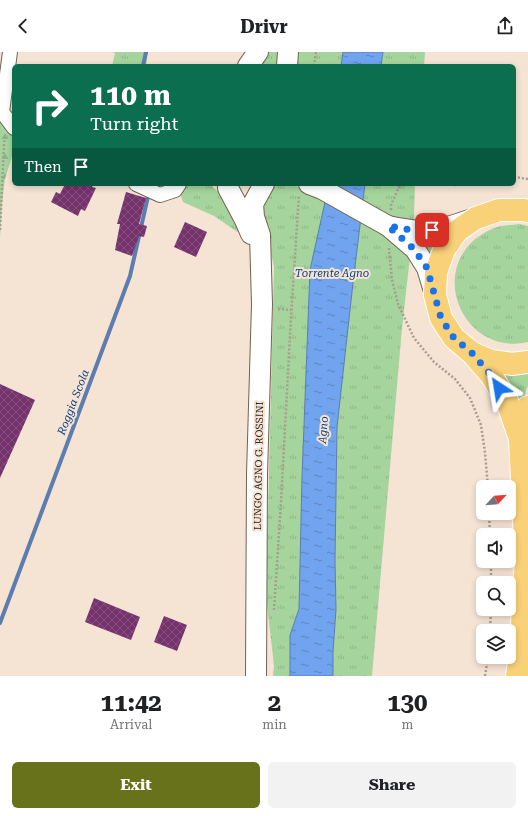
<!DOCTYPE html>
<html lang="en">
<head>
<meta charset="utf-8">
<style>
	:root { --surface:#fff; --page:#f2f2f2; --text:#202124; --muted:#757577; --accent:#68721b }
	body { margin:0; font-family:"Roboto Serif",serif; background:var(--page); color:var(--text); height:100vh; display:flex; flex-direction:column; font-size:15px; white-space:nowrap }
	* { box-sizing:border-box; margin:0 }
	p { font-size:13px; color:var(--muted) }
	.icon { flex:none; width:22px; height:22px; fill:none; stroke:currentColor; stroke-width:2; stroke-linecap:round; stroke-linejoin:round }
	.map { position:relative; height:624px; overflow:hidden }
	.details { display:flex; flex-direction:column; background:var(--surface); flex:1 }
	.details>* { flex:none }
	.hud { position:absolute; left:12px; top:12px; width:504px; height:122px; border-radius:6px; box-shadow:0 2px 6px #0003; background:#0b6e4f; color:#fff; overflow:hidden }
	.needle { width:26px; rotate:64deg }
	.controls { position:absolute; left:476px; top:428px; display:grid; gap:8px }
	.controls a { display:grid; place-items:center; width:40px; height:40px; border-radius:6px; background:var(--surface); box-shadow:0 2px 6px #0003; font-size:20px }
	.pin { position:absolute; display:grid; place-items:center; width:34px; height:34px; color:#fff; margin:-17px; border-radius:8px; box-shadow:0 2px 6px #0006 }
	.me { position:absolute; width:44px; margin:-22px; rotate:327deg; stroke-linejoin:round; filter:drop-shadow(0 0 3px #0008) }
	.turn { display:flex; align-items:center; gap:14px; height:84px; padding:0 12px; font-size:18px }
	.turn .icon { width:52px; height:52px; stroke-width:2.5 }
	.turn b { display:block; font-size:28px; line-height:34px }
	.then { display:flex; align-items:center; height:38px; padding:0 12px; background:#0003; gap:8px; font-size:15px }
	.eta { display:flex; justify-content:space-evenly; align-items:center; height:68px; text-align:center }
	.eta b { font-size:24px; font-weight:700; line-height:28px }
	.action { display:flex; gap:8px; margin-top:auto; padding:8px 12px }
	.action a { flex:1; height:46px; border-radius:6px; background:var(--accent); color:#fff; font-size:16px; font-weight:700; line-height:46px; text-align:center }
	.action a+a { background:var(--page); color:var(--text) }
	header { display:flex; justify-content:space-between; align-items:center; height:52px; padding:0 12px; background:var(--surface); font-size:18px; font-weight:700 }
	.map>svg:first-child { display:block }
</style>
</head>
<body>
<header><svg class="icon" aria-label="back" viewBox="0 0 24 24"><path d="M15 5l-7 7 7 7"/></svg>Drivr<svg class="icon" aria-label="share" viewBox="0 0 24 24"><path d="M12 15V3M7 8l5-5 5 5M5 13v7h14v-7"/></svg></header>
<div class="map">
<svg width="528" height="624" viewBox="0 0 528 624">
	<defs>
		<pattern id="grass-tufts" width="24" height="20" patternUnits="userSpaceOnUse"><rect width="24" height="20" fill="#a5d49c"/><path d="M3 7l-1-3M5 7V3M7 7l1-3M15 17l-1-3M17 17v-4M19 17l1-3" fill="none" stroke="#8eb686"/></pattern>
		<pattern id="forest-firs" width="22" height="20" patternUnits="userSpaceOnUse"><rect width="22" height="20" fill="#a5d49c"/><path d="M5 1l3.5 6h-7zM16 11l3.5 6h-7z" fill="#8eb686"/></pattern>
		<pattern id="water-ripples" width="26" height="14" patternUnits="userSpaceOnUse"><rect width="26" height="14" fill="#70a4ee"/><path d="M2 4q2-2 4 0t4 0M15 11q2-2 4 0t4 0" fill="none" stroke="#5c85c0"/></pattern>
		<pattern id="building-cross-hatch" width="8" height="8" patternUnits="userSpaceOnUse"><rect width="8" height="8" fill="#75326d"/><path d="M0 0l8 8M0 8l8-8" fill="none" stroke="#844e7d"/></pattern>
	</defs>
	<rect width="100%" height="100%" fill="#f5e4d4"/>
	<g fill="url(#grass-tufts)">
		<path d="M112 0H148L146 14H112L115 1Z"/>
		<path d="M264 0H284L283 14H257Z"/>
		<path d="M298 0H343L341 14H297Z"/>
		<path d="M383 0H425L424 14H381Z"/>
		<path d="M185 132H210L218 140 229 153 245 185 214 164 183 150 180 141Z"/>
		<path d="M277 132 296 134 326 150 310 218 302 425 299 557 290 583V624H273L274 614 266 543 274 215 266 179 260 161 264 142Z"/>
		<path d="M365 132H415L414 164 412 181H445L432 208 412 187 402 276 372 624H333V600L336 557 335 508 337 375 353 231Z"/>
		<path d="M520 172 528 174V290C469 304 429 229 474 188 482 182 491 176 501 174 507 173 513 173 520 172Z"/>
		<path d="M499 319H528V334L526 338 521 365Z"/>
	</g>
	<path fill="url(#forest-firs)" d="M0 42 14 71V98L5 127 2 151 0 186Z"/>
	<g fill="url(#water-ripples)" stroke="#5b7daf">
		<path d="M343 0H383L381 14H341Z"/>
		<path d="M329 132H365L353 231 337 375 335 508 336 557 333 600V624H290V583L299 557 302 425 310 218Z"/>
	</g>
	<g fill="none" stroke-linecap="round" stroke-linejoin="round">
		<g stroke="#5b7daf" stroke-width="4">
			<path d="M143 14 146 0"/>
			<path d="M0 571 130 224 149 140"/>
		</g>
	</g>
	<g fill="url(#building-cross-hatch)">
		<path d="M65 132H94L92 135 96 136 85 159 81 157 78 164 51 150 56 140 60 142Z"/>
		<path d="M126 140 146 146 139 172 147 174 144 185 139 184 132 204 115 198 120 172H117Z"/>
		<path d="M185 170 207 180 196 205 174 195Z"/>
		<path d="M0 332 35 348 0 426Z"/>
		<path d="M94 546 140 565 131 588 85 570Z"/>
		<path d="M164 564 187 573 177 599 154 590Z"/>
	</g>
	<g fill="none" stroke-linecap="round" stroke-linejoin="round">
		<g stroke="#716254" stroke-width="16">
			<g id="street">
				<path d="M10 0 2 60 14 76"/>
				<path d="M136 132 160 143 175 138 179 132"/>
			</g>
		</g>
		<g stroke="#716254" stroke-width="22">
			<g id="secondary">
				<path d="M248 14 258 0"/>
				<path d="M287 14 288 0"/>
				<path d="M309 132 322 137 388 174 415 197 427 216 434 239"/>
				<path d="M228 136 245 168 251 182"/>
				<path d="M388 174C398 176 409 178 419 179 438 179 455 173 472 167"/>
				<path d="M256 624 257 422 262 252 260 183 254 165 253 152 264 132"/>
			</g>
		</g>
		<g stroke="#fff" stroke-width="24">
			<g id="primary">
				<path d="M528 159 524 158H499L476 166 457 179 444 198 436 220 435 243 441 266 454 286 472 301 491 309 512 312 528 310"/>
				<path d="M472 301 491 323 507 349 520 387 526 508 520 604 517 624"/>
				<path d="M520 387 528 355"/>
			</g>
		</g>
		<g stroke="#a99b90" stroke-width="2.5" stroke-dasharray="2 2" stroke-linecap="butt">
			<path d="M314 14 316 0"/>
			<path d="M514 125 528 127"/>
			<path d="M447 132 456 133 463 132"/>
			<path d="M391 158V153L399 135 406 132"/>
			<path d="M0 178 4 93 5 85"/>
			<path d="M389 196 392 228 398 252 414 286 434 310 455 327 470 346 481 373 485 401 488 435"/>
			<path d="M278 257 291 258"/>
			<path d="M489 461 490 483"/>
			<path d="M491 531V509"/>
			<path d="M274 558 281 450 291 265 299 143"/>
			<path d="M490 579 491 557"/>
			<path d="M485 624 488 605"/>
		</g>
		<use href="#street" stroke="#fff" stroke-width="14"/>
		<use href="#secondary" stroke="#fff" stroke-width="20"/>
		<use href="#primary" stroke="#f9d178" stroke-width="22"/>
	</g>
	<g fill="none" stroke-linecap="round" stroke-linejoin="round">
		<path stroke="#1a73e8" stroke-width="7" stroke-dasharray="0 12.6" d="M432 178 418 179 388 174 414 197 427 216 441 266 454 286 472 301 491 323 499 336"/>
	</g>
	<g text-anchor="middle" stroke-width="4" stroke-linejoin="round" paint-order="stroke">
		<g font-size="10" fill="#29221d" stroke="#f5e4d4">
			<text transform="translate(258 414) rotate(-89)" y="4">LUNGO AGNO G. ROSSINI</text>
		</g>
		<g font-size="11" font-style="italic" fill="#0b3f80" stroke="#f5e4d4">
			<text x="332" y="225">Torrente Agno</text>
			<text transform="translate(73 350) rotate(-69)" y="4">Roggia Scola</text>
			<text transform="translate(323 378) rotate(-86)" y="4">Agno</text>
		</g>
	</g>
</svg>
<div class="controls">
<a><svg class="needle" viewBox="-14 -14 28 28"><path d="M0-13l5 13h-10z" fill="#e53935"/><path d="M0 13l5-13h-10z" fill="#757577"/></svg></a>
<a><svg class="icon" aria-label="sound" viewBox="0 0 24 24"><path d="M4 9h4l5-4v14l-5-4H4zM17 9q2 3 0 6"/></svg></a>
<a><svg class="icon" aria-label="search" viewBox="0 0 24 24"><circle cx="10" cy="10" r="6"/><path d="M15 15l6 6"/></svg></a>
<a><svg class="icon" aria-label="layers" viewBox="0 0 24 24"><path d="M12 4l9 5-9 5-9-5zM3 14l9 5 9-5"/></svg></a>
</div>
<div class="pin" style="left:432px;top:178px;background:#d93025"><svg class="icon" aria-label="arrive" viewBox="0 0 24 24"><path d="M6 21V4h12l-3 4 3 4H6"/></svg></div>
<svg class="me" style="left:499px;top:336px" viewBox="-20 -20 40 40"><path d="M0-17L14 15 0 8-14 15z" fill="#1a73e8" stroke="#fff" stroke-width="4"/></svg>
<div class="hud">
<div class="turn"><svg class="icon" aria-label="right" viewBox="0 0 24 24"><path d="M7 20v-9h11M14 6l5 5-5 5"/></svg><div><b>110 m</b>Turn right</div></div>
<div class="then">Then<svg class="icon" aria-label="arrive" viewBox="0 0 24 24"><path d="M6 21V4h12l-3 4 3 4H6"/></svg></div>
</div>
</div>
<section class="details">
<div class="eta">
<div><b>11:42</b><p>Arrival</p></div>
<div><b>2</b><p>min</p></div>
<div><b>130</b><p>m</p></div>
</div>
<div class="action"><a>Exit</a><a>Share</a></div>
</section>
</body>
</html>
